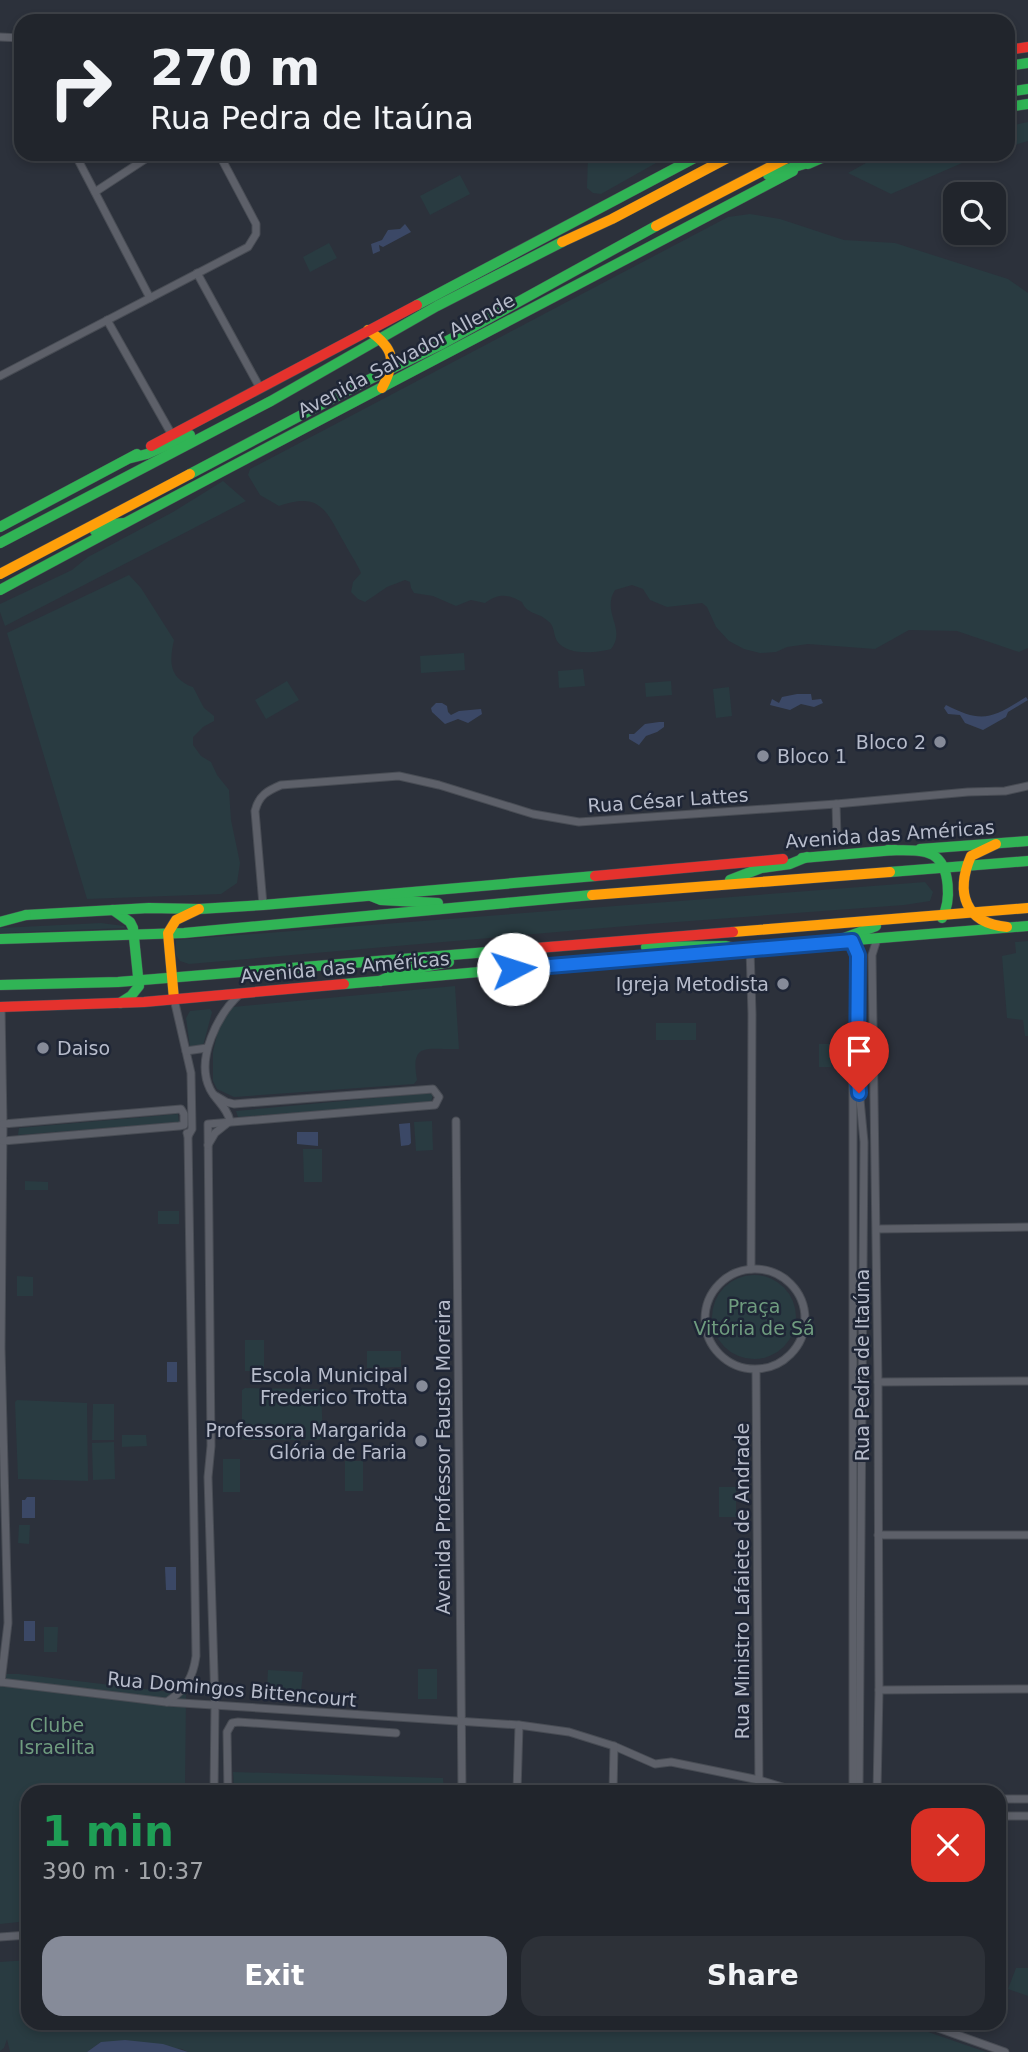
<!DOCTYPE html>
<html lang="en">
<head>
<meta charset="utf-8">
<style>
	:root { --surface:#21252c; --page:#2d3138; --text:#f1f3f6; --muted:#a2a5a9; --line:#3e4248; --accent:#868b99 }
	body { margin:0; font-family:"DejaVu Sans",sans-serif; background:var(--page); color:var(--text); height:100vh; display:flex; flex-direction:column; font-size:26px; white-space:nowrap }
	* { box-sizing:border-box; margin:0 }
	p { font-size:23px; color:var(--muted) }
	.icon { flex:none; width:38px; height:38px; fill:none; stroke:currentColor; stroke-width:2; stroke-linecap:round; stroke-linejoin:round }
	.map { position:relative; flex:1; overflow:hidden }
	.side { position:absolute; left:21px; top:1785px; width:985px; height:245px; display:flex; flex-direction:column; background:var(--surface); border-radius:21px; box-shadow:0 4px 10px #0003,0 0 0 2px var(--line) }
	.side>* { flex:none }
	.banner { position:absolute; left:14px; top:14px; width:1001px; height:147px; border-radius:21px; box-shadow:0 4px 10px #0003,0 0 0 2px var(--line); background:#21252c; color:var(--text); overflow:hidden }
	.controls { position:absolute; left:943px; top:182px; display:grid; gap:14px }
	.controls a { display:grid; place-items:center; width:63px; height:63px; border-radius:14px; background:var(--surface); box-shadow:0 4px 10px #0003,0 0 0 2px var(--line); font-size:35px }
	.pin { position:absolute; display:grid; place-items:center; width:60px; height:60px; color:#fff; margin:-72px -30px; border-radius:50% 50% 50% 0; rotate:-45deg; box-shadow:0 0 7px #0007 }
	.pin .icon { rotate:45deg }
	.me { position:absolute; width:77px; margin:-38px; rotate:85deg; stroke-linejoin:round; filter:drop-shadow(0 0 5px #0008) }
	.turn { display:flex; align-items:center; gap:24px; height:147px; padding:0 21px; font-size:32px }
	.turn .icon { width:91px; height:91px; stroke-width:2.5 }
	.turn b { display:block; font-size:49px; line-height:60px }
	.round { display:grid; place-items:center; flex:none; width:74px; height:74px; border-radius:21px; background:var(--page) }
	.summary { display:flex; align-items:center; justify-content:space-between; height:119px; padding:0 21px }
	h1 { font-size:42px; font-weight:700; line-height:52px; color:#1e9e55 }
	.action { display:flex; gap:14px; margin-top:auto; padding:14px 21px }
	.action a { flex:1; height:80px; border-radius:21px; background:var(--accent); color:#fff; font-size:28px; font-weight:700; line-height:80px; text-align:center }
	.action a+a { background:var(--page); color:var(--text) }
	.map>svg:first-child { display:block }
</style>
</head>
<body>
<div class="map">
<svg width="1028" height="2052" viewBox="0 0 1028 2052">
	<rect width="100%" height="100%" fill="#2c313b"/>
	<g fill="#293b41">
		<path d="M1028 122V141L1008 147V126Z"/>
		<path d="M588 154H672L601 194 593 193 587 188Z"/>
		<path d="M892 154H988L962 163 891 194 848 173 866 163Z"/>
		<path d="M460 175 470 194 430 215 420 196Z"/>
		<path d="M750 214 780 219 844 240 895 243 1008 279 1028 293V648L1019 652 957 631 909 630 875 649 808 644 787 647 776 652 760 653 744 649 729 641 716 627 707 607 702 603 667 607 650 600 643 589 632 585 615 590C601 612 627 629 611 649 596 653 567 656 557 641 553 634 555 626 548 621 539 612 527 615 522 602 507 594 499 593 485 603L471 600 456 606 433 596 414 593 411 588 410 582 405 580 387 587 365 602 358 599 351 592 353 582 361 573C357 563 350 554 345 544 326 511 321 491 279 506L260 495 248 475 250 469 728 217Z"/>
		<path d="M329 243 337 258 310 272 303 257Z"/>
		<path d="M223 481 246 501 5 626 0 612V604L72 570 88 557 173 512Z"/>
		<path d="M129 575 141 588 174 640C169 662 169 678 193 687L204 708 214 716V721L203 727 193 737V745L201 756 211 762 217 775 229 790 231 820 240 863 237 883 221 894 87 899 7 633Z"/>
		<path d="M464 653 465 670 421 673 420 656Z"/>
		<path d="M583 669 585 686 559 688 558 671Z"/>
		<path d="M287 681 299 700 266 719 255 700Z"/>
		<path d="M671 681 672 695 646 697 645 683Z"/>
		<path d="M729 687 732 716 716 718 713 689Z"/>
		<path d="M925 882 933 892 930 901 904 905 650 924 189 964 180 961 176 955V940Z"/>
		<path d="M101 923 124 926 125 928 0 933V928Z"/>
		<path d="M1028 941V1036H1025L1023 1020 1007 1018 1002 956 1016 953 1015 942Z"/>
		<path d="M455 986 459 1049C427 1050 410 1041 417 1080L414 1084 234 1097 217 1089 213 1081V1052L219 1026 233 1007Z"/>
		<path d="M210 1009 212 1012 203 1046 190 1047 186 1018 190 1011Z"/>
		<rect x="656" y="1023" width="40" height="17"/>
		<rect x="819" y="1044" width="12" height="23"/>
		<path d="M429 1093 433 1095 431 1102 238 1117 236 1111Z"/>
		<path d="M178 1114 179 1122 18 1135 19 1128Z"/>
		<path d="M432 1121 433 1150 416 1151 414 1122Z"/>
		<path d="M303 1149H322V1182H304Z"/>
		<path d="M25 1181 48 1182V1190H25Z"/>
		<rect x="158" y="1211" width="21" height="13"/>
		<circle cx="754" cy="1317" r="42"/>
		<path d="M17 1276 33 1277V1296H17Z"/>
		<rect x="245" y="1340" width="19" height="31"/>
		<path d="M367 1351H401V1367L367 1368Z"/>
		<path d="M245 1388 317 1389 321 1391 323 1437 319 1440H245L242 1438V1390Z"/>
		<path d="M17 1400 87 1403 88 1481 18 1479 15 1402Z"/>
		<path d="M93 1404H114V1440H92Z"/>
		<path d="M122 1435H146L147 1446 122 1447Z"/>
		<path d="M114 1442 115 1479 93 1480 92 1443Z"/>
		<rect x="223" y="1459" width="17" height="33"/>
		<rect x="345" y="1461" width="18" height="30"/>
		<rect x="719" y="1487" width="17" height="30"/>
		<path d="M19 1525H30L29 1544 18 1543Z"/>
		<path d="M44 1627H58L57 1652H44Z"/>
		<rect x="418" y="1669" width="19" height="30"/>
		<path d="M268 1670 303 1672 301 1691 267 1689Z"/>
		<path d="M0 1674H19L186 1694 185 1792H28V1921L0 1924Z"/>
		<path d="M233 1772 443 1778 444 1792H292V1788H234Z"/>
		<path d="M28 1960V2023H902L986 2052H188L182 2049 101 2042 87 2052H10L7 2039 4 2048 0 2051V1962Z"/>
		<path d="M1016 1968H1028V1996L1008 1989Z"/>
	</g>
	<g fill="#3b4866">
		<path d="M405 224 411 232 383 247 379 245 380 251 373 254 371 244 382 240 388 230 400 229Z"/>
		<path d="M797 694H811L812 700 821 699 823 703 814 707 801 704 790 710 770 705 772 699 779 703 782 697Z"/>
		<path d="M1026 697 1028 700 1008 712 1006 717 983 730 965 723 960 715 948 714 944 708 946 705C983 724 992 718 1026 697Z"/>
		<path d="M436 703H442L447 706 448 712 451 715 459 711 481 709 482 714 468 723 458 719 445 724 432 712 431 708Z"/>
		<path d="M659 722H664V727L657 732 646 736 639 745 629 739V734H634L645 724Z"/>
		<path d="M410 1123 411 1143 409 1145 401 1146 399 1124Z"/>
		<path d="M297 1132H318V1146L297 1144Z"/>
		<rect x="167" y="1362" width="10" height="20"/>
		<path d="M27 1497H35V1518H22V1500H25Z"/>
		<path d="M165 1567H176V1590H166Z"/>
		<rect x="24" y="1621" width="11" height="20"/>
		<path d="M125 2040 163 2044 188 2052H87L101 2042Z"/>
	</g>
	<g fill="none" stroke-linecap="round" stroke-linejoin="round">
		<g stroke="#484c54" stroke-width="9">
			<g id="street">
				<path d="M0 37 21 38"/>
				<path d="M75 154 150 298"/>
				<path d="M95 192 153 154"/>
				<path d="M197 273 260 388"/>
				<path d="M107 320 172 435"/>
				<path d="M0 376 248 247 256 234V224L219 154"/>
				<path d="M836 804 837 837"/>
				<path d="M263 905 255 811C259 795 267 791 281 785L399 776 439 785 533 814 579 822 836 804 968 792 1005 791 1028 786"/>
				<path d="M853 941 858 955 857 1068 864 1142 859 1792"/>
				<path d="M750 949 752 1014 751 1269"/>
				<path d="M174 999 191 1073 192 1129 188 1136 187 1133"/>
				<path d="M1 1007 3 1124 1 1348 8 1623 1 1682"/>
				<path d="M186 1051 207 1048"/>
				<path d="M214 1095 226 1102 234 1104 433 1089 439 1097 435 1105 208 1124 211 1446 208 1477 215 1705 214 1792"/>
				<path d="M456 1121 462 1792"/>
				<path d="M3 1141 179 1126 184 1125V1114L181 1109 3 1124"/>
				<path d="M208 1145 215 1133 230 1121C227 1107 216 1101 210 1089 195 1059 218 1014 240 994"/>
				<path d="M877 1229 1028 1227"/>
				<circle cx="755" cy="1319" r="50"/>
				<path d="M756 1370 759 1792"/>
				<path d="M878 1382 1028 1381"/>
				<path d="M878 1535H1028"/>
				<path d="M0 1682 166 1702 519 1725 569 1732 614 1746 655 1764 671 1762 759 1780 799 1792"/>
				<path d="M879 1690 1028 1689"/>
				<path d="M167 1702C186 1689 193 1678 196 1656L188 1136"/>
				<path d="M228 1792 227 1732 232 1723 238 1722 396 1733"/>
				<path d="M517 1792 519 1725"/>
				<path d="M613 1792 614 1746"/>
				<path d="M853 1792V1070"/>
				<path d="M877 1792 879 1690 878 1382 872 955 877 939"/>
				<path d="M999 1799H1028"/>
				<path d="M999 1816H1028"/>
				<path d="M0 1937 28 1935"/>
				<path d="M924 2023 1005 2052"/>
			</g>
		</g>
		<g stroke="#484c54" stroke-width="11">
			<g id="fast">
				<path d="M1008 66 1028 63"/>
				<path d="M1008 92 1028 89"/>
				<path d="M1008 107 1028 104"/>
				<path d="M808 164 831 154"/>
				<path d="M768 175 814 161"/>
				<path d="M417 305 702 154"/>
				<path d="M131 458 147 454 190 435"/>
				<path d="M190 474 362 383 440 345 656 226"/>
				<path d="M0 527 137 454"/>
				<path d="M95 531 113 524 124 523"/>
				<path d="M0 543 271 401 437 306 562 242"/>
				<path d="M0 590C263 448 529 311 793 171"/>
				<path d="M920 849 1028 841"/>
				<path d="M888 850C901 851 921 848 933 855 951 866 951 902 942 918"/>
				<path d="M802 858 895 850"/>
				<path d="M890 872 1028 861"/>
				<path d="M730 880 761 868 790 864 807 857"/>
				<path d="M371 896 381 900 438 903"/>
				<path d="M113 910 130 922 133 928 139 986 131 996 120 1003"/>
				<path d="M26 915 149 908 199 909 263 905 595 876"/>
				<path d="M0 922 26 915"/>
				<path d="M0 939 184 933 592 895"/>
				<path d="M834 942 876 926"/>
				<path d="M646 947 725 946 739 949"/>
				<path d="M733 950 1028 926"/>
				<path d="M380 981 398 972 449 962"/>
				<path d="M344 984 715 951"/>
				<path d="M0 985 118 982 488 952"/>
			</g>
		</g>
		<g stroke="#484c54" stroke-width="11">
			<g id="slow">
				<path d="M656 226 795 154"/>
				<path d="M562 242 612 219 735 154"/>
				<path d="M368 330C394 348 397 360 382 388"/>
				<path d="M0 574 190 474"/>
				<path d="M996 844 971 856C955 893 965 923 1007 927"/>
				<path d="M592 895 890 872"/>
				<path d="M733 932 1028 908"/>
				<path d="M174 999 168 933 176 920 199 909"/>
			</g>
		</g>
		<g stroke="#484c54" stroke-width="11">
			<g id="jam">
				<path d="M1008 50 1028 47"/>
				<path d="M151 446 417 305"/>
				<path d="M595 876 783 859"/>
				<path d="M488 952 733 932"/>
				<path d="M0 1007 144 1002 344 984"/>
			</g>
		</g>
		<use href="#street" stroke="#5d6069" stroke-width="7"/>
		<use href="#fast" stroke="#30b455" stroke-width="10"/>
		<use href="#slow" stroke="#ff9f0a" stroke-width="10"/>
		<use href="#jam" stroke="#e5322d" stroke-width="10"/>
	</g>
	<g fill="none" stroke-linecap="round" stroke-linejoin="round">
		<g stroke="#114b97" stroke-width="18">
			<path id="route" d="M513 969 852 941 858 955 857 1068 859 1093"/>
		</g>
		<use href="#route" stroke="#1a73e8" stroke-width="12"/>
	</g>
	<g fill="#868b99" stroke="#1f2636" stroke-width="2.5">
		<circle cx="940" cy="742" r="7"/>
		<circle cx="763" cy="756" r="7"/>
		<circle cx="783" cy="984" r="7"/>
		<circle cx="43" cy="1048" r="7"/>
		<circle cx="422" cy="1386" r="7"/>
		<circle cx="421" cy="1441" r="7"/>
	</g>
	<g text-anchor="middle" stroke-width="5" stroke-linejoin="round" paint-order="stroke">
		<g font-size="19" fill="#b7bccb" stroke="#1f2636">
			<text transform="translate(406 355) rotate(-28)" y="7">Avenida Salvador Allende</text>
			<text transform="translate(668 800) rotate(-4)" y="7">Rua César Lattes</text>
			<text transform="translate(890 834) rotate(-4)" y="7">Avenida das Américas</text>
			<text transform="translate(345 967) rotate(-5)" y="7">Avenida das Américas</text>
			<text transform="translate(862 1365) rotate(-90)" y="7">Rua Pedra de Itaúna</text>
			<text transform="translate(443 1457) rotate(-90)" y="7">Avenida Professor Fausto Moreira</text>
			<text transform="translate(742 1581) rotate(-90)" y="7">Rua Ministro Lafaiete de Andrade</text>
			<text transform="translate(232 1689) rotate(5)" y="7">Rua Domingos Bittencourt</text>
		</g>
		<g font-size="19" fill="#b7bccb" stroke="#1f2636" text-anchor="end">
			<text x="926" y="749">Bloco 2</text>
			<text x="777" y="763" text-anchor="start">Bloco 1</text>
			<text x="769" y="991">Igreja Metodista</text>
			<text x="57" y="1055" text-anchor="start">Daiso</text>
			<text x="408" y="1382">Escola Municipal<tspan x="408" dy="22">Frederico Trotta</tspan></text>
			<text x="407" y="1437">Professora Margarida<tspan x="407" dy="22">Glória de Faria</tspan></text>
		</g>
		<g font-size="19" fill="#6f9c7f" stroke="#1f2636">
			<text x="754" y="1313">Praça<tspan x="754" dy="22">Vitória de Sá</tspan></text>
			<text x="57" y="1732">Clube<tspan x="57" dy="22">Israelita</tspan></text>
		</g>
	</g>
</svg>
<div class="controls">
<a><svg class="icon" aria-label="search" viewBox="0 0 24 24"><circle cx="10" cy="10" r="6"/><path d="M15 15l6 6"/></svg></a>
</div>
<div class="pin" style="left:859px;top:1093px;background:#d93025"><svg class="icon" aria-label="arrive" viewBox="0 0 24 24"><path d="M6 21V4h12l-3 4 3 4H6"/></svg></div>
<svg class="me" style="left:513px;top:969px" viewBox="-20 -20 40 40"><circle r="19" fill="#fff"/><path d="M0-13L10 11 0 6-10 11z" fill="#1a73e8"/></svg>
<div class="banner">
<div class="turn"><svg class="icon" aria-label="right" viewBox="0 0 24 24"><path d="M7 20v-9h11M14 6l5 5-5 5"/></svg><div><b>270 m</b>Rua Pedra de Itaúna</div></div>
</div>
<section class="side">
<div class="summary"><div><h1>1 min</h1><p>390 m · 10:37</p></div><a class="round" style="background:#d93025;color:#fff"><svg class="icon" aria-label="close" viewBox="0 0 24 24"><path d="M6 6l12 12M18 6L6 18"/></svg></a></div>
<div class="action"><a>Exit</a><a>Share</a></div>
</section>
</div>
</body>
</html>
